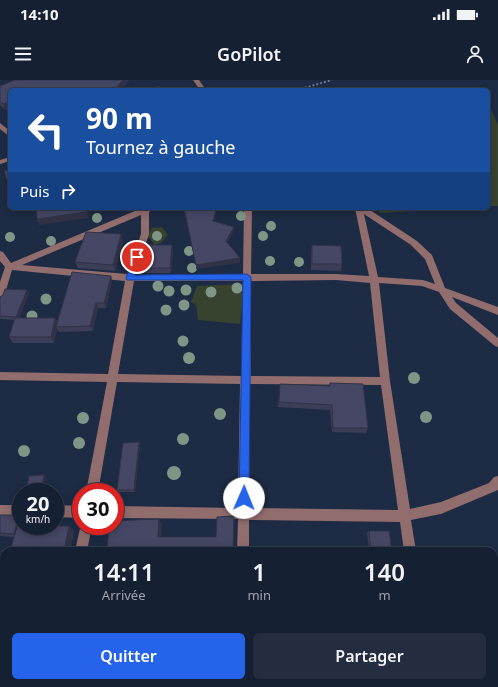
<!DOCTYPE html>
<html lang="fr">
<head>
<meta charset="utf-8">
<style>
	:root { --surface:#162033; --page:#232d3f; --text:#f1f3f6; --muted:#9ea3ac; --line:#353e4e; --accent:#2563eb }
	body { margin:0; font-family:"Noto Sans",sans-serif; background:var(--page); color:var(--text); height:100vh; display:flex; flex-direction:column; font-size:15px; white-space:nowrap }
	* { box-sizing:border-box; margin:0 }
	p { font-size:13px; color:var(--muted) }
	.icon { flex:none; width:22px; height:22px; fill:none; stroke:currentColor; stroke-width:2; stroke-linecap:round; stroke-linejoin:round }
	.map { position:relative; flex:1; overflow:hidden }
	.drawer { position:absolute; left:0px; top:467px; width:498px; height:140px; display:flex; flex-direction:column; background:var(--surface); border-radius:12px 12px 0 0; box-shadow:0 2px 10px #0003,0 0 0 1px var(--line) }
	.drawer>* { flex:none }
	.top-card { position:absolute; left:8px; top:8px; width:482px; height:122px; border-radius:6px; box-shadow:0 2px 10px #0003,0 0 0 1px var(--line); background:#1a4fa0; color:#fff; overflow:hidden }
	.speed { position:absolute; left:12px; top:403px; display:flex; gap:8px; font-size:20px; font-weight:700; text-align:center }
	.speed>* { display:grid; place-content:center; width:52px; height:52px; border-radius:50%; background:var(--surface); box-shadow:0 2px 10px #0003,0 0 0 1px var(--line); line-height:1 }
	.speed small { font-size:10px; font-weight:400 }
	.speed .limit { border:6px solid #d22; background:#fff; color:#111 }
	.pin { position:absolute; display:grid; place-items:center; width:34px; height:34px; color:#fff; margin:-17px; border:2px solid #fff; border-radius:50%; box-shadow:0 1px 4px #0007 }
	.me { position:absolute; width:44px; margin:-22px; rotate:1deg; stroke-linejoin:round; filter:drop-shadow(0 0 3px #0008) }
	.turn { display:flex; align-items:center; gap:14px; height:84px; padding:0 12px; font-size:18px }
	.turn .icon { width:52px; height:52px; stroke-width:2.5 }
	.turn b { display:block; font-size:28px; line-height:34px }
	.then { display:flex; align-items:center; height:38px; padding:0 12px; background:#0003; gap:8px; font-size:15px }
	.eta { display:flex; justify-content:space-evenly; align-items:center; height:68px; text-align:center }
	.eta b { font-size:24px; font-weight:600; line-height:28px }
	.cta { display:flex; gap:8px; margin-top:auto; padding:8px 12px }
	.cta a { flex:1; height:46px; border-radius:6px; background:var(--accent); color:#fff; font-size:16px; font-weight:600; line-height:46px; text-align:center }
	.cta a+a { background:var(--page); color:var(--text) }
	.status { display:flex; justify-content:space-between; align-items:center; height:28px; padding:0 20px; background:var(--surface); direction:ltr }
	.status svg { height:11px; fill:currentColor }
	header { display:flex; justify-content:space-between; align-items:center; height:52px; padding:0 12px; background:var(--surface); font-size:18px; font-weight:600 }
	.map>svg:first-child { display:block }
</style>
</head>
<body>
<div class="status"><b>14:10</b><svg viewBox="0 0 49 12"><path d="M0 12V9h3v3zM5 12V6h3v6zM10 12V3h3v9zM15 12V0h3v12zM26 1h20v11H26zM47 4h2v5h-2z"/></svg></div>
<header><svg class="icon" aria-label="menu" viewBox="0 0 24 24"><path d="M4 6h16M4 12h16M4 18h16"/></svg>GoPilot<svg class="icon" aria-label="person" viewBox="0 0 24 24"><circle cx="12" cy="8" r="4"/><path d="M4 21q1-7 8-7t8 7"/></svg></header>
<div class="map">
<svg width="498" height="607" viewBox="0 0 498 607">
	<rect width="100%" height="100%" fill="#1d2b44"/>
	<g fill="#37422f">
		<path d="M488 22 498 45V126H488Z"/>
		<path d="M377 128H460L380 133Z"/>
		<path d="M162 147 168 155 161 163 154 165 150 158 147 157 152 148Z"/>
		<path d="M245 204 240 244 198 240 196 225 191 222 197 206Z"/>
	</g>
	<g fill="none" stroke-linecap="round" stroke-linejoin="round">
		<path stroke="#6d798e" stroke-width="2" stroke-dasharray="2 2" stroke-linecap="butt" d="M297 10 332 0"/>
		<g fill="#916d6d" fill-rule="evenodd">
			<path d="M193 0H199L206 10H200Z"/>
			<path d="M0 43 10 51V57L0 49Z"/>
			<path d="M10 77V81L0 84V80Z"/>
			<path d="M142 128H154L149 132V154L135 195 243 194 244 128H252L251 194H336L369 196 355 128H367L417 161 432 175 445 208 498 227V235L452 217 456 223 498 258V267L495 266 450 229 439 212 422 206 379 203 390 301 410 429 441 422 489 403 494 397 498 396V410L441 434 411 440 416 471H404L400 442 249 440V471H237L238 439 115 438V426L238 428 240 304 117 302 98 412H86L107 302 0 300V292L108 294 125 201 12 190 4 217 0 220V202L5 187 0 181V171L3 172 11 183ZM364 134 411 165 425 179 435 204 423 200 378 197ZM141 135V154L127 194 22 185ZM336 200 370 203 380 297 251 296V201ZM134 201H243L241 296 118 294ZM250 304 381 305 398 430 249 428Z"/>
			<rect x="0" y="425" width="21" height="12"/>
			<path d="M55 425 81 426V438L55 437Z"/>
			<path d="M81 444V446H92L87 471H75Z"/>
			<path d="M0 597H4V603H494V598H498V607H0Z"/>
		</g>
	</g>
	<g fill="#7f9687">
		<circle cx="241" cy="136" r="5"/>
		<circle cx="97" cy="138" r="5"/>
		<circle cx="271" cy="146" r="5"/>
		<circle cx="157" cy="156" r="5"/>
		<circle cx="263" cy="156" r="5"/>
		<circle cx="10" cy="157" r="5"/>
		<circle cx="51" cy="161" r="5"/>
		<circle cx="189" cy="171" r="5"/>
		<circle cx="270" cy="181" r="5"/>
		<circle cx="299" cy="182" r="5"/>
		<circle cx="192" cy="188" r="5"/>
		<circle cx="158" cy="206" r="5.5"/>
		<circle cx="237" cy="208" r="5.5"/>
		<circle cx="186" cy="210" r="5.5"/>
		<circle cx="169" cy="211" r="5.5"/>
		<circle cx="211" cy="212" r="5.5"/>
		<circle cx="46" cy="219" r="5.5"/>
		<circle cx="184" cy="225" r="5.5"/>
		<circle cx="166" cy="230" r="5.5"/>
		<circle cx="32" cy="236" r="5.5"/>
		<circle cx="183" cy="261" r="5.5"/>
		<circle cx="189" cy="278" r="6"/>
		<circle cx="414" cy="298" r="6"/>
		<circle cx="220" cy="334" r="6"/>
		<circle cx="426" cy="337" r="6"/>
		<circle cx="83" cy="338" r="6"/>
		<circle cx="183" cy="359" r="6"/>
		<circle cx="79" cy="363" r="6"/>
		<circle cx="24" cy="371" r="6"/>
		<circle cx="174" cy="393" r="7"/>
	</g>
	<g fill="#3c3d57">
		<path d="M15 0H129L121 10H10V28L5 30 1 26H0V6Z"/>
		<path d="M121 154 123 161 115 191 78 188 75 182Z"/>
		<path d="M172 165 173 170 171 193H144L143 188Z"/>
		<path d="M312 165 342 184 341 191 311 190V172Z"/>
		<path d="M111 196 112 201 106 228H98L93 251 59 252 57 249 54 263H13L9 257 14 240 0 239V217L29 213 19 238H55L57 241Z"/>
		<path d="M330 303 368 348 366 353 332 352 330 330 278 327 280 304 329 306Z"/>
		<path d="M139 362 140 365 135 412H118L117 410Z"/>
		<path d="M0 435H19L21 436V446L74 451 70 471H10L14 457 0 456Z"/>
		<path d="M369 451 392 471H369L367 453Z"/>
	</g>
	<g fill="#313247">
		<path d="M123 0H129L121 10H114Z"/>
		<path d="M10 22V28L5 30 3 24Z"/>
		<path d="M85 128H87L88 138 39 145 37 139Z"/>
		<path d="M216 129V134L213 145V141Z"/>
		<path d="M234 147V151L226 165V161Z"/>
		<path d="M121 154 123 161 115 191 113 185Z"/>
		<path d="M172 165 173 170 171 193 170 188Z"/>
		<path d="M240 178V183L196 189V185Z"/>
		<path d="M111 196 112 201 106 228 104 223Z"/>
		<path d="M27 210 29 213 18 241 16 237Z"/>
		<path d="M96 223 98 228 93 251 90 246Z"/>
		<path d="M55 238 59 244 56 247 57 249 54 263 51 257Z"/>
		<path d="M139 362 140 365 135 412 134 410Z"/>
		<path d="M44 395 46 397 44 412H41Z"/>
		<path d="M19 435 21 436V446L19 457 14 454Z"/>
		<path d="M234 436V471H233Z"/>
		<path d="M159 439 162 444 161 461 158 457Z"/>
		<path d="M69 446 74 451 70 471H64Z"/>
		<path d="M4 557V580H0V576Z"/>
	</g>
	<g fill="#464765" stroke="#313247">
		<path d="M15 0H123L114 10H10V22L3 24 0 22V6Z"/>
		<path d="M159 6 163 10H149Z"/>
		<path d="M10 89V110L4 91Z"/>
		<path d="M36 128H85L86 132 37 139Z"/>
		<path d="M184 128H214L216 129 213 141 234 147 226 161 240 178 196 185Z"/>
		<path d="M86 152 121 154 113 185 75 182Z"/>
		<path d="M146 165H172L170 188H143Z"/>
		<path d="M312 165 341 166 342 184H312Z"/>
		<path d="M72 192 111 196 104 223H96L90 246 56 247Z"/>
		<path d="M5 209 27 210 16 237 0 236V217L3 215Z"/>
		<path d="M15 238H55L51 257H9Z"/>
		<path d="M330 303 363 304 368 348H333L332 325 279 322 280 304 330 306Z"/>
		<path d="M139 362 134 410H117L123 363Z"/>
		<path d="M44 395 41 412H26L29 396Z"/>
		<path d="M0 435H19L14 454 0 453Z"/>
		<path d="M234 436 233 471H107L109 446H115V441L159 439 158 457H216L217 437Z"/>
		<path d="M18 444H21V446H69L64 471H10Z"/>
		<path d="M369 451H389L392 471H371Z"/>
		<path d="M4 494V518H0V508Z"/>
		<path d="M0 536H4V557L0 576Z"/>
	</g>
	<path fill="#2563eb" stroke="#184099" d="M137 174 141 177 135 195 247 194 251 197 249 418 247 422 244 423 240 422 239 418 243 200H127L126 198 133 177Z"/>
</svg>
<div class="speed"><div>20<small>km/h</small></div><div class="limit">30</div></div>
<div class="pin" style="left:137px;top:177px;background:#d93025"><svg class="icon" aria-label="arrive" viewBox="0 0 24 24"><path d="M6 21V4h12l-3 4 3 4H6"/></svg></div>
<svg class="me" style="left:244px;top:418px" viewBox="-20 -20 40 40"><circle r="19" fill="#fff"/><path d="M0-13L10 11 0 6-10 11z" fill="#2563eb"/></svg>
<div class="top-card">
<div class="turn"><svg class="icon" aria-label="left" viewBox="0 0 24 24"><path d="M17 20v-9H6M10 6l-5 5 5 5"/></svg><div><b>90 m</b>Tournez à gauche</div></div>
<div class="then">Puis<svg class="icon" aria-label="right" viewBox="0 0 24 24"><path d="M7 20v-9h11M14 6l5 5-5 5"/></svg></div>
</div>
<section class="drawer">
<div class="eta">
<div><b>14:11</b><p>Arrivée</p></div>
<div><b>1</b><p>min</p></div>
<div><b>140</b><p>m</p></div>
</div>
<div class="cta"><a>Quitter</a><a>Partager</a></div>
</section>
</div>
</body>
</html>
